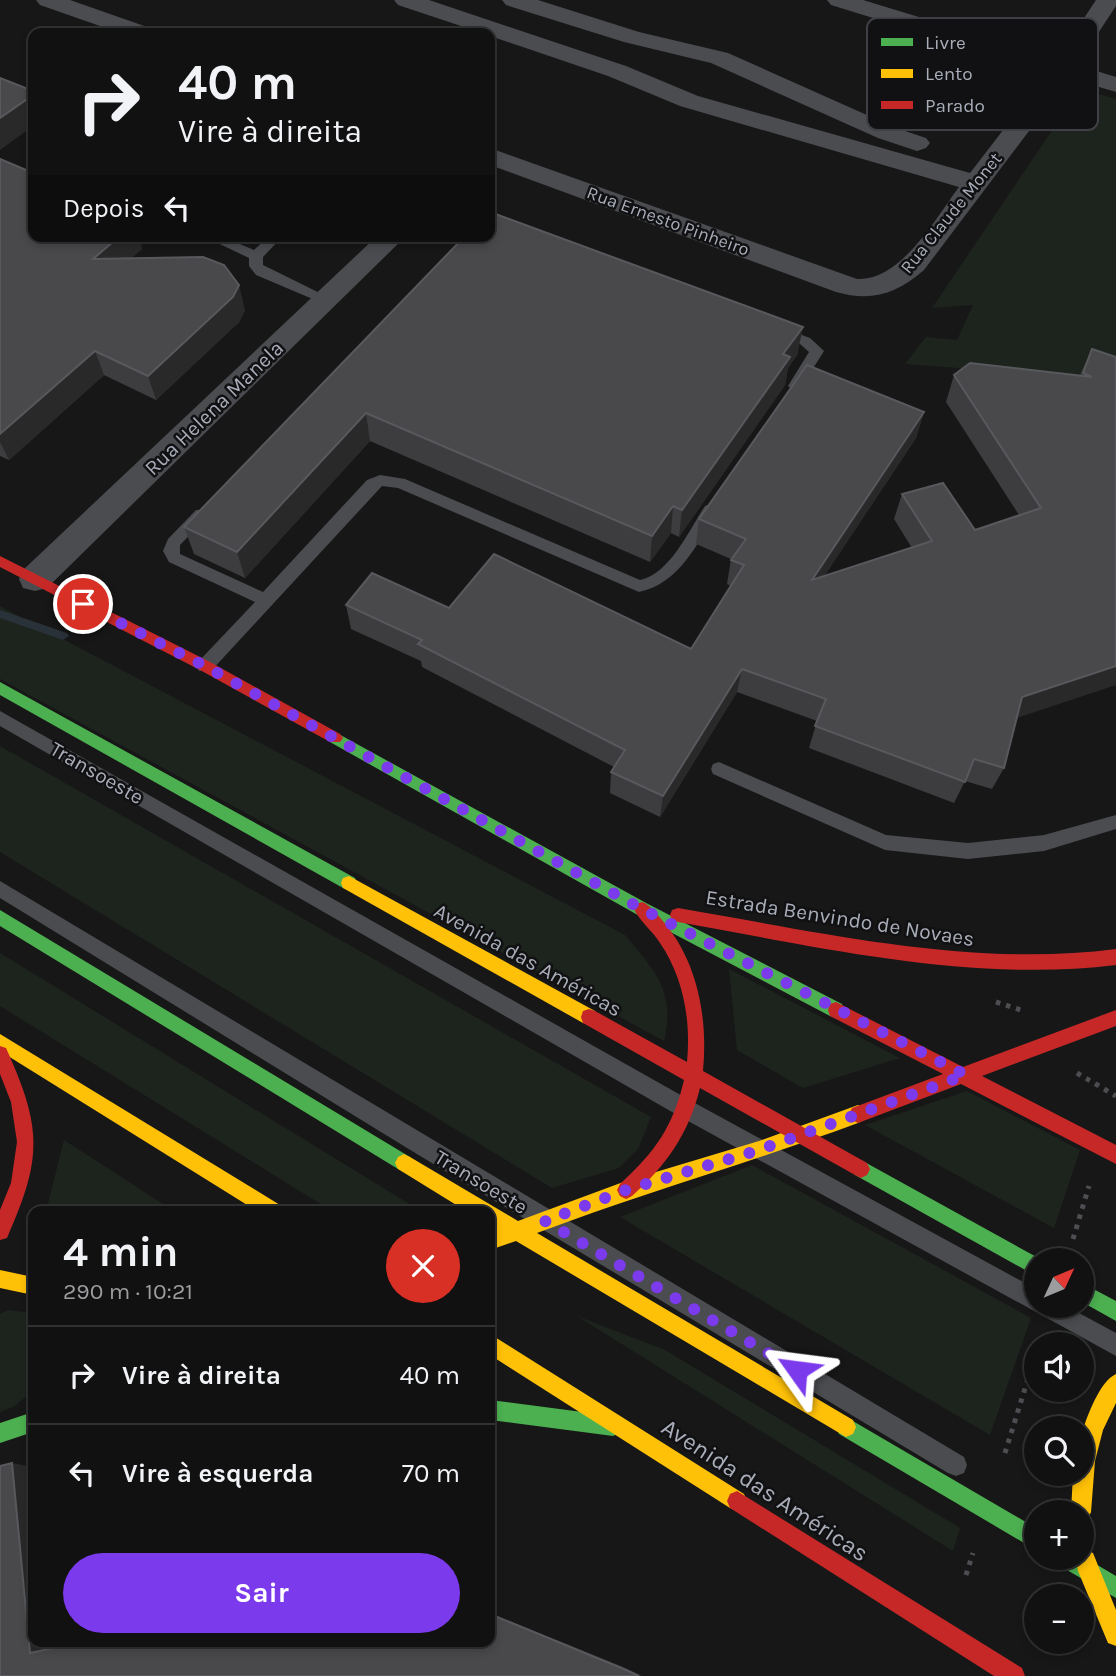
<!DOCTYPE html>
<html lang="pt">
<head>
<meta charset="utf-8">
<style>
	:root { --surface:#111; --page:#1e1f1f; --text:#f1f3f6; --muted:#9c9d9f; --line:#303131; --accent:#7c3aed }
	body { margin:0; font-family:Karla,sans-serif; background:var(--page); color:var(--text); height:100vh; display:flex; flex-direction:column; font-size:26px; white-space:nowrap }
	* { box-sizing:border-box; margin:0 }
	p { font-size:23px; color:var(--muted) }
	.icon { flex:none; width:38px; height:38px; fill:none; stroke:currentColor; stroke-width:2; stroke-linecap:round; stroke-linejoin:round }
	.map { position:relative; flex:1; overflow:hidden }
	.panel { position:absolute; left:28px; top:1206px; width:467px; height:441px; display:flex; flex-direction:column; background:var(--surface); border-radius:14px; box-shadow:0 4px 10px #0003,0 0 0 2px var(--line) }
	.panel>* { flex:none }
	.guide { position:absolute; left:28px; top:28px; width:467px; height:214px; border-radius:14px; box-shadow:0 4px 10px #0003,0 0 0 2px var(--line); background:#111; color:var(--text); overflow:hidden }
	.needle { width:46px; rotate:46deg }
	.controls { position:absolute; left:1024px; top:1248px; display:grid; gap:14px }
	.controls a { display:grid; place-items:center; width:70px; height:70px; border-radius:50%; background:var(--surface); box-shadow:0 4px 10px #0003,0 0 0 2px var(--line); font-size:35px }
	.pin { position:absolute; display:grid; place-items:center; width:60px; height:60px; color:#fff; margin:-30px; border:4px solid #fff; border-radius:50%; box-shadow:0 2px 7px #0007 }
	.me { position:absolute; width:77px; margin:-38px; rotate:301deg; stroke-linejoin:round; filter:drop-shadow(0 0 5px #0008) }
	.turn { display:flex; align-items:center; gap:24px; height:147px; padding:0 35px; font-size:32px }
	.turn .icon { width:91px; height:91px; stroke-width:2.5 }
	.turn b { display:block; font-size:49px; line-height:60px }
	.then { display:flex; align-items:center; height:66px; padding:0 35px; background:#0003; gap:14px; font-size:26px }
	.round { display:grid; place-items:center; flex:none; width:74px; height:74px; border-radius:37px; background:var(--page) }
	.summary { display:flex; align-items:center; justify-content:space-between; height:119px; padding:0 35px }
	h1 { font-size:42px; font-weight:700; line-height:52px }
	.button { display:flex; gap:14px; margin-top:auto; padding:14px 35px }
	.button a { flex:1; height:80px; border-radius:42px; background:var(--accent); color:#fff; font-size:28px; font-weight:700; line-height:80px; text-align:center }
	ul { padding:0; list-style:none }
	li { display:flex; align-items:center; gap:21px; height:98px; padding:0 35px; border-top:2px solid var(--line) }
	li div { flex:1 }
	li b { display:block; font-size:26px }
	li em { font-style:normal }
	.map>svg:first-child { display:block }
</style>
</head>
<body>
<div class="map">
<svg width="1116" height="1676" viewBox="0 0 1116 1676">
	<rect width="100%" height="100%" fill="#171717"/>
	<g fill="#1d241e">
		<path d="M1080 89 1116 99V387L1089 378 905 364 926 337 957 340 973 305 932 308Z"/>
		<path d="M0 606 625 935C655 971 676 991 664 1041L0 679Z"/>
		<path d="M0 746 651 1117 638 1149 619 1168 552 1188 0 852Z"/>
		<path d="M0 953 421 1211H332L0 1006Z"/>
		<path d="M729 969 900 1058 803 1088 737 1050Z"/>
		<path d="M967 1091 1080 1150 1054 1228 865 1125Z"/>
		<path d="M64 1140 174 1211H46Z"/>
		<path d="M752 1165 1031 1318 990 1435 620 1217Z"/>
		<path d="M8 1310 33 1313V1391L13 1407 0 1412V1314Z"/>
		<path d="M577 1316 665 1350 960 1528 953 1551Z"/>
	</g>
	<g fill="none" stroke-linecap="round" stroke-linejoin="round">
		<path fill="#2a3239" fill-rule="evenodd" d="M0 610 67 633 69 636 63 640 0 618Z"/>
		<g stroke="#4d4e52" stroke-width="5" stroke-dasharray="4.5 6" stroke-linecap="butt">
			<path d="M996 1002 1021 1010"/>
			<path d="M1077 1073 1116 1096"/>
			<path d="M1073 1239 1089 1186"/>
			<path d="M1005 1453 1036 1353"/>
			<path d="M966 1575 973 1553"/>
		</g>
		<g fill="#4b4c50" fill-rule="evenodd">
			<path d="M203 236H221L254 250 269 236H283L263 257V265L334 300 327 304 322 303 256 275 249 266V258Z"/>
			<path d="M780 327 810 338 824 351 800 389 795 391 788 386 809 352 800 344 775 335 773 332Z"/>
			<path d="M380 475 405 479 640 580C670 574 689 530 705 506L710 504 717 510C699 542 679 584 639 592L398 488 382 486 211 671H199L197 666 199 661 255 602 169 562 163 551 168 539 196 510H206L209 514 206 518 180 545V554L263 592 367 480Z"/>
			<path d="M0 711 693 1102 1036 1289V1306H1066L1116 1333V1356L679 1116 0 726Z"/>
			<path d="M719 762 886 835 968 843 1044 835 1116 815V829L1044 851 968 859 885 850 713 774 711 769 713 764Z"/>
			<path d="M0 881 964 1457 967 1465 964 1473 956 1476 948 1473 407 1148 0 898Z"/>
		</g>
		<g fill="#4b4c50" fill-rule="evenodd">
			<path d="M36 0H70L150 28 154 33H120L40 5Z"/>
			<path d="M394 0H429L626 66 698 96 970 173 1048 72 831 5 827 0H863L1057 59 1096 0H1116V6L1077 65 1116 77V92L1069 78 924 270C897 294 871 302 836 292L490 165V148L857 279C901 281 935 219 959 187L680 106 608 76 490 36V33H482L398 5Z"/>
			<path d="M502 0H538L639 32 728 53 896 128 926 138 930 143 926 148 917 151 878 138 711 63 624 42 506 5Z"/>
			<path d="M377 236H406L47 588 35 591 23 588 19 579 23 570Z"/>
		</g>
		<g fill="#4caf50" fill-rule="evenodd">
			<path d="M0 682 355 878 357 883 355 888 349 890 343 888 0 695Z"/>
			<path d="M335 732 648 904 842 1004 844 1010 842 1016 836 1018 830 1016 636 914 330 742 327 738 330 734Z"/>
			<path d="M0 910 410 1157 413 1163 410 1169 404 1172 398 1169 0 926Z"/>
			<path d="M861 1160 1042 1260H1036V1276L855 1175 852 1169 855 1163Z"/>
			<path d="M1082 1283 1116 1301V1321L1082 1302Z"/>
			<path d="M490 1400 613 1416 620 1419 623 1426 620 1433 613 1436 490 1420Z"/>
			<path d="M33 1412V1432L0 1443V1423Z"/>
			<path d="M846 1417 1036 1528V1550L839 1434 836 1427 839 1420Z"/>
			<path d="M1082 1556 1116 1576V1598L1058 1565 1055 1558Z"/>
		</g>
		<g fill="#ffc107" fill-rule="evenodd">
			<path d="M349 876 595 1011 597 1017 595 1023 589 1025 583 1023 343 888 341 883 343 878Z"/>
			<path d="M0 1034 280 1205 283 1211H257L0 1051Z"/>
			<path d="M858 1105 864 1108 867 1114 864 1120 858 1123C752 1162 643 1193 537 1233L853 1420 856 1427 853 1434 846 1437 516 1241 490 1250V1232L497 1229 490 1225V1211H466L398 1169 395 1163 398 1157 404 1154 410 1157 518 1221 626 1181 759 1141Z"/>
			<path d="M0 1270 33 1277V1295L0 1288Z"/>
			<path d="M490 1334 744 1494 747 1501 744 1508 737 1511 730 1508 490 1355Z"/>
			<path d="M1116 1374V1403L1103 1430 1095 1461 1091 1512 1088 1519 1082 1522V1512H1071L1073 1474H1082C1082 1461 1079 1445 1082 1433 1087 1416 1100 1381 1116 1374Z"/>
			<path d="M1086 1550 1093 1553 1116 1610V1646L1108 1643 1078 1571 1076 1560 1082 1558V1551Z"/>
		</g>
		<g fill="#c62828" fill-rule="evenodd">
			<path d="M0 556 210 662 340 734 343 738 340 742H330L200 670 0 567Z"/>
			<path d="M642 902C650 905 656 913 662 920 698 961 708 1018 703 1071L867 1163 870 1169 867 1175 861 1178 855 1175 700 1088C689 1133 666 1166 632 1196L626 1199 620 1196 617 1190 620 1184C655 1152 673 1127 684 1080L583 1023 581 1017 583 1011 589 1009 595 1011 687 1062C691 1022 684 978 660 943 653 931 640 922 634 909L636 904Z"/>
			<path d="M678 908C820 932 971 968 1116 949V965C971 983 820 947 678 922L672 920 670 915 672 910Z"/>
			<path d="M836 1002 963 1067 1116 1010V1026L982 1076 1116 1145V1164L961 1084 858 1123 852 1120 849 1114 852 1108 943 1074 830 1016 828 1010 830 1004Z"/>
			<path d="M0 1046 6 1048C42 1128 43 1157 7 1238L0 1240V1210L11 1183 17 1142 11 1102 0 1074Z"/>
			<path d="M737 1491 1022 1668 1025 1676H994L730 1508 727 1501 730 1494Z"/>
		</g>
	</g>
	<g fill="#3d3d3f">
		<path d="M0 159 33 236H138L142 249 131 258 245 310 239 322 156 400 104 375 9 460 0 456Z"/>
		<path d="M465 236 803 327 797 355 788 368 785 385 679 537 671 533 650 562 370 441 245 578 194 554 184 527Z"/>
		<path d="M1092 349 1116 357 1004 768 992 789 965 781 954 803 809 748 817 721 737 692 660 817 610 793 611 772 614 767 422 667 421 661 351 629 346 605 449 608 691 649 731 586 727 584 731 559 696 544 699 519 924 412 916 438 824 576 912 548 894 519 902 494 975 530 1019 515 946 402 954 375H1080Z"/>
	</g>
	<g fill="#29292a">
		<path d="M33 95V126L0 150V118Z"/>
		<path d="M120 236H138L142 249 102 283 93 259Z"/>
		<path d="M239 285 245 310 239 322 156 400 148 376Z"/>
		<path d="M803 327 797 355 788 368 785 385 679 537 682 510 783 354Z"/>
		<path d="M95 351 104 375 9 460 0 442V434Z"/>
		<path d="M924 412 916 438 806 604 812 580Z"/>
		<path d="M366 413 370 441 245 578 237 552Z"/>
		<path d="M673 506 671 533 650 562 652 536Z"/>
		<path d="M1116 666V685L1011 720 1022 697Z"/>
		<path d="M742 669 737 692 660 817 663 796Z"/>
		<path d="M12 1463 32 1467 33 1483V1642H49L50 1651 30 1653Z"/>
		<path d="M490 1613 621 1666 643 1676H639L490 1614Z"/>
	</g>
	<g fill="#49494c" stroke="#58595d" stroke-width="2">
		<path d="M0 78 33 91V95L0 118Z"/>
		<path d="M0 159 33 173V236H120L93 259 203 257 224 265 239 285 233 297 148 376 95 351 0 434Z"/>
		<path d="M490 212 803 327 783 354 790 357 682 510 673 506 652 536 366 413 237 552 184 527 465 236H490Z"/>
		<path d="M1092 349 1116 357V666L1022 697 1004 768 974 759 965 782 815 726 826 699 742 669 663 796 611 772 625 750 418 644 422 640 346 605 372 573 449 608 494 554 691 649 744 565 731 560 746 539 699 519 807 365 924 412 812 580 932 541 902 494 943 483 975 530 1041 508 954 375 970 363 1092 377 1083 373Z"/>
		<path d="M12 1463 30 1653 82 1642H490V1614L624 1669 639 1676H0V1466Z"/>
	</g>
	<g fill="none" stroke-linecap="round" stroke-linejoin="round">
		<path stroke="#7c3aed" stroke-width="12" stroke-dasharray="0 21.6" d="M83 604 205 666 642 909 966 1075 759 1150 626 1190 545 1221 797 1370"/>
	</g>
	<g text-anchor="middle" stroke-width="5" stroke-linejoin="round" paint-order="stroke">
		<g font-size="18" fill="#a8adb8" stroke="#111113">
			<text transform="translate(951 213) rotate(-51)" y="6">Rua Claude Monet</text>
			<text transform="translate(668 221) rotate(20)" y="6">Rua Ernesto Pinheiro</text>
		</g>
		<g font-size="21" fill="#a8adb8" stroke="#111113">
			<text transform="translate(214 408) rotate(-44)" y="7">Rua Helena Manela</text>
			<text transform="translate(97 773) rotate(30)" y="7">Transoeste</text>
			<text transform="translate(840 918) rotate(9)" y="7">Estrada Benvindo de Novaes</text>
			<text transform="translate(528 960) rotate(29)" y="7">Avenida das Américas</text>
			<text transform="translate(481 1182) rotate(31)" y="7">Transoeste</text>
		</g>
		<g font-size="24" fill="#a8adb8" stroke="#111113">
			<text transform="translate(765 1490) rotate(33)" y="8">Avenida das Américas</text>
		</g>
	</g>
	<rect x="867" y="18" width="231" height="112" rx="10" fill="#111113" stroke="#3e4045" stroke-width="2"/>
	<rect x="881" y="38" width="32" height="8" fill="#4caf50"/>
	<rect x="881" y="69" width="32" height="9" fill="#ffc107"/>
	<rect x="881" y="101" width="32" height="8" fill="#c62828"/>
	<g font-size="19" fill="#a8adb8">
		<text x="925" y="49">Livre</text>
		<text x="925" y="80">Lento</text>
		<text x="925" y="112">Parado</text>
	</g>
</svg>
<div class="controls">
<a><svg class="needle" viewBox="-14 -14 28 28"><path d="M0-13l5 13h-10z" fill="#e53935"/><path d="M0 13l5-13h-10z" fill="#9c9d9f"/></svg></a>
<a><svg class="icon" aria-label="sound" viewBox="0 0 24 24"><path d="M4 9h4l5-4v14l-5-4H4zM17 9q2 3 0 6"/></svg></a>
<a><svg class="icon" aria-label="search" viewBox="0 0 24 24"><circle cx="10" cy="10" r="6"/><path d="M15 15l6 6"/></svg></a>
<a>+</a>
<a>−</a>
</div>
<div class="pin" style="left:83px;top:604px;background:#d93025"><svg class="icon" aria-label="arrive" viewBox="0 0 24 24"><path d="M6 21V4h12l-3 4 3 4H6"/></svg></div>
<svg class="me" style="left:797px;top:1370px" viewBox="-20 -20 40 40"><path d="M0-17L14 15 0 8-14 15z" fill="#7c3aed" stroke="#fff" stroke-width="4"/></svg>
<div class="guide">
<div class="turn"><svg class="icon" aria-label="right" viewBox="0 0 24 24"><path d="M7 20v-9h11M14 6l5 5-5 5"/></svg><div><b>40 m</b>Vire à direita</div></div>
<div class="then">Depois<svg class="icon" aria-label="left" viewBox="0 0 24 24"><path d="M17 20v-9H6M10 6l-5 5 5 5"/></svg></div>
</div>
<section class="panel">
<div class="summary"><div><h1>4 min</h1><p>290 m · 10:21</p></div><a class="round" style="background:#d93025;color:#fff"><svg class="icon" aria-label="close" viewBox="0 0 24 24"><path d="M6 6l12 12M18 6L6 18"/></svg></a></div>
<ul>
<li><svg class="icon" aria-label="right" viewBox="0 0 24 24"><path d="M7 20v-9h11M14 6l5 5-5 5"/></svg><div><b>Vire à direita</b></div><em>40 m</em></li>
<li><svg class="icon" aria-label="left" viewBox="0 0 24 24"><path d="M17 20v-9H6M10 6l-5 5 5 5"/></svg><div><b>Vire à esquerda</b></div><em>70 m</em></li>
</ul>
<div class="button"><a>Sair</a></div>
</section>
</div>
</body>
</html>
